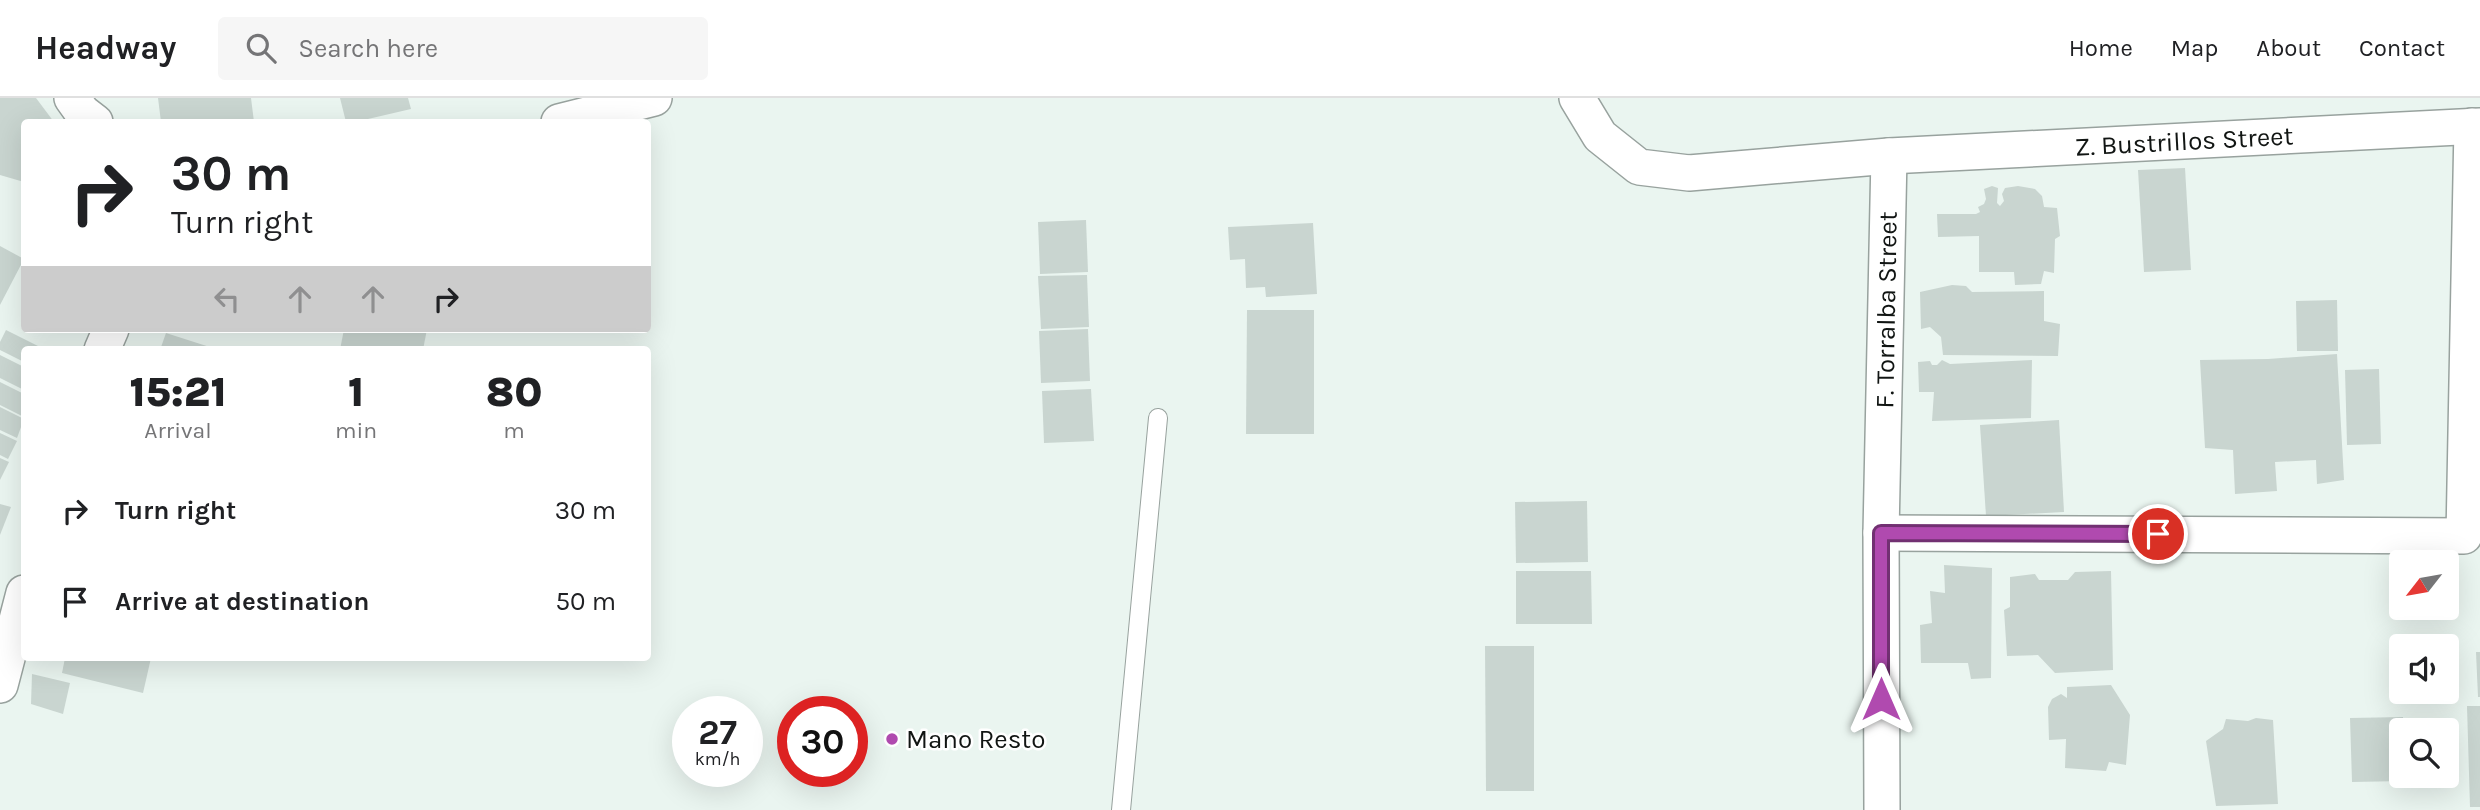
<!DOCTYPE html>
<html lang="en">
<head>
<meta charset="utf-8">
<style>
	:root { --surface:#fff; --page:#f6f6f6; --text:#202124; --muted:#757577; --line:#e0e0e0 }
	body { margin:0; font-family:Karla,sans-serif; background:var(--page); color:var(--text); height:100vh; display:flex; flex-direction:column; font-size:26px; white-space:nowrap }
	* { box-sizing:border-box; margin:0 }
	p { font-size:23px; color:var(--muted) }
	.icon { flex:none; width:38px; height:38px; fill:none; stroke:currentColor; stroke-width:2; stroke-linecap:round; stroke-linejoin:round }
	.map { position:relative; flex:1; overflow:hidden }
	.panel { position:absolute; left:21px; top:248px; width:630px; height:315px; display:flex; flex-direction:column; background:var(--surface); border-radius:7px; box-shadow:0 7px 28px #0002 }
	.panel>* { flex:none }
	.top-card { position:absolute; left:21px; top:21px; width:630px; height:214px; border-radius:7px; box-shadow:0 7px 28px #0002; background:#fff; color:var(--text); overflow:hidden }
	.needle { width:46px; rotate:239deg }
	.controls { position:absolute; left:2389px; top:452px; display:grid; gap:14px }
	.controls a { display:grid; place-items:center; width:70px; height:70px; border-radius:7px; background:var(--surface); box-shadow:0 7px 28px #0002; font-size:35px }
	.speed { position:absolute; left:672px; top:598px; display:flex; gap:14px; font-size:35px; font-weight:700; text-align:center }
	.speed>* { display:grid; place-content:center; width:91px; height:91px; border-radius:50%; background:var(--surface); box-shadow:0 7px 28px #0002; line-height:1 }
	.speed small { font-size:18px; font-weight:400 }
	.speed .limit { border:10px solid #d22; background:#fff; color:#111 }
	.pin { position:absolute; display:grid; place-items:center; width:60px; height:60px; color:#fff; margin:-30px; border:4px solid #fff; border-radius:50%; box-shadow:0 2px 7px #0007 }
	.me { position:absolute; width:77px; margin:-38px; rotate:0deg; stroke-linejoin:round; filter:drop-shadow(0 0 5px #0008) }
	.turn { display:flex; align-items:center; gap:24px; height:147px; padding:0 35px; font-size:32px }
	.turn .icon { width:91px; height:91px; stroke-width:2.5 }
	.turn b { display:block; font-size:49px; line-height:60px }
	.lanes { display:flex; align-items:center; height:66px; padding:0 35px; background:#0003; justify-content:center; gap:35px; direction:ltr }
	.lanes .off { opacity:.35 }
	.eta { display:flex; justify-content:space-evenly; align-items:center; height:119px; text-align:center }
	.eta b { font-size:42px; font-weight:800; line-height:49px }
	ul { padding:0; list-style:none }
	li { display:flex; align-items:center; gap:21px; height:91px; padding:0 35px }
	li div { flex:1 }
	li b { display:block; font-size:26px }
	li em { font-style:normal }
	header { display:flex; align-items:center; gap:42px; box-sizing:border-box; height:98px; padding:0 35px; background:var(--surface); border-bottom:2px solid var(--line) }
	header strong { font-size:33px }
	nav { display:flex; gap:38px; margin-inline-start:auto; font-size:24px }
	.search { width:490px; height:63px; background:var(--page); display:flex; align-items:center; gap:18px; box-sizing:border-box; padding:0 24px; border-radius:7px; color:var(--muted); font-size:26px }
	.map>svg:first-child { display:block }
</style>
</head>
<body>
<header>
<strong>Headway</strong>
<div class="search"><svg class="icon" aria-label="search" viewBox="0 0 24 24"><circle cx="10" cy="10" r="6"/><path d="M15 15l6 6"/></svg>Search here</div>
<nav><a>Home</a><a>Map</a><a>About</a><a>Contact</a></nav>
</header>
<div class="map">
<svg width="2480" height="712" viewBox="0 0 2480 712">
	<rect width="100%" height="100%" fill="#eaf5f0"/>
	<g fill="#c9d5d0">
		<path d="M0 0H36L54 24H24V84L0 77Z"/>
		<path d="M158 0H251L254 24H161Z"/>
		<path d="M340 0H408L411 11 355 24H346Z"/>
		<path d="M2185 70 2191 172 2144 174 2138 72Z"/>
		<path d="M1992 88 1998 90 1997 105 2000 108 2004 103 2002 96 2005 90 2018 88 2035 91 2042 98 2044 109 2057 110 2060 138 2055 141 2054 175 2044 173 2041 186 2015 187 2014 174H1979V138L1938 139 1937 116H1976L1980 114 1978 109 1984 106 1986 101 1984 91Z"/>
		<path d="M1086 122 1088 174 1040 176 1038 124Z"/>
		<path d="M1313 125 1317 196 1266 199 1265 189 1246 190 1245 161 1230 162 1228 129Z"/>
		<path d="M0 148 24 161 0 207Z"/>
		<path d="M1087 177 1089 229 1041 231 1038 178Z"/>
		<path d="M1952 187 1966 188 1972 194 2044 193V223L2060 226 2058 258 1943 257 1941 239 1930 229 1921 231 1920 194Z"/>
		<path d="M2337 202 2338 253H2297L2296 203Z"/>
		<path d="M1247 212H1314V336H1246Z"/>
		<path d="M344 231H427L423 252H340Z"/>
		<path d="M1088 231 1090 283 1041 285 1039 233Z"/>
		<path d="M6 232 46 252H24V264L0 252V244Z"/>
		<path d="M166 235 216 251V252H160Z"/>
		<path d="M2337 256 2344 382 2317 386 2316 362 2275 364 2277 393 2235 396 2233 352 2205 350 2200 262 2268 261Z"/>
		<path d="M0 257 24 269V292L0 280Z"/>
		<path d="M1942 262 1950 266 2032 262 2031 320 1932 323 1934 294H1919L1918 264 1930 263 1932 267H1937Z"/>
		<path d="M2379 271 2381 346 2347 347 2345 272Z"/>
		<path d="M0 284 24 296V319L0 307Z"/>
		<path d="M1091 291 1094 343 1044 345 1042 293Z"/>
		<path d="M0 309 24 321 17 340 0 332Z"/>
		<path d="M2059 322 2064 414 1986 418 1980 327Z"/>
		<path d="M0 335 17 343 8 361 0 357Z"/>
		<path d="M0 360 9 364 0 382Z"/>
		<path d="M1587 403 1588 464 1516 465 1515 404Z"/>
		<path d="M0 406 11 409 0 437Z"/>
		<path d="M1944 467 1992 470 1991 580 1971 581 1968 565H1921L1920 527 1932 525 1930 493 1945 495Z"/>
		<path d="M1516 473H1591L1592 526H1516Z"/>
		<path d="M2111 473 2113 572 2055 575 2038 557 2007 558 2004 512 2010 509V479L2035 476 2039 482H2068L2075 474Z"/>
		<path d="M1485 548H1534V693H1486Z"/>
		<path d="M2476 554H2480V599H2478Z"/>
		<path d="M65 560H151L143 595 62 575Z"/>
		<path d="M32 576 70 585 63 616 31 606Z"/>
		<path d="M2111 587 2130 617 2126 667 2109 664 2106 673 2065 670 2066 641 2049 642 2048 609 2052 601 2061 596 2067 600V589Z"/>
		<path d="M2467 608H2480V709H2470Z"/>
		<path d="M2403 619 2401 677H2404V683L2352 684 2350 620Z"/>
		<path d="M2256 620 2273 622 2278 706 2216 708 2206 643 2223 631 2226 621 2248 623Z"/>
	</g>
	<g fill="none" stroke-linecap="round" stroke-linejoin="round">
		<g stroke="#98a29e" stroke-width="20">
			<path id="lane" d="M1121 712 1158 320"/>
		</g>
		<g stroke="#98a29e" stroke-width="38">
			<g id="street">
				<path d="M72 0 82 14 95 24"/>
				<path d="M1577 0 1600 38 1639 69 1689 75 1889 58 2480 28"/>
				<path d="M559 24 654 0"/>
				<path d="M102 252 111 231"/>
				<path d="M1881 435 2464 438 2472 28"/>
				<path d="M0 587 24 495"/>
				<path d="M1882 712 1881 435 1889 58"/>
			</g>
		</g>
		<use href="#lane" stroke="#fff" stroke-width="18"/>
		<use href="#street" stroke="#fff" stroke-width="35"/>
	</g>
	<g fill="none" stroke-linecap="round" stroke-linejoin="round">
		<g stroke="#723072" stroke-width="18">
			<path id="route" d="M1881 601V435L2158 436"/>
		</g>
		<use href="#route" stroke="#b04aaf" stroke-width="12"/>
	</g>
	<circle fill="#b04aaf" stroke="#fff" stroke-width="2.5" cx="892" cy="641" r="7"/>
	<g text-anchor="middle" stroke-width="5" stroke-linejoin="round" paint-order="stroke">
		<g font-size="26" fill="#111513" stroke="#fff">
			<text transform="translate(2184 43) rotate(-3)" y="9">Z. Bustrillos Street</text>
			<text transform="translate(1886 212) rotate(-89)" y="9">F. Torralba Street</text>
		</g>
		<g font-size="26" fill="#111513" stroke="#fff" text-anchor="start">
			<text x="906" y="650">Mano Resto</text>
		</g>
	</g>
</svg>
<div class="controls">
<a><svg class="needle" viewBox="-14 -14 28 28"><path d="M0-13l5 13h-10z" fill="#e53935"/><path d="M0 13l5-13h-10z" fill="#757577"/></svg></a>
<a><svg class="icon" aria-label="sound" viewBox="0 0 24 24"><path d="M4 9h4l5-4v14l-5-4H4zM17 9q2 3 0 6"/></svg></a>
<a><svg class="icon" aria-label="search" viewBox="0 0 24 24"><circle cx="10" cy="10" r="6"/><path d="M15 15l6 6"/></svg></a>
</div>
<div class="speed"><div>27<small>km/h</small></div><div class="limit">30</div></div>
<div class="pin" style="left:2158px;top:436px;background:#d93025"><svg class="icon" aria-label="arrive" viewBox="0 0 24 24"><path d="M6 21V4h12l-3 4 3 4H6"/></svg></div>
<svg class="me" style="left:1881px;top:601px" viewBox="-20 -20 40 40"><path d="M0-17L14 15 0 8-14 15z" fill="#b04aaf" stroke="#fff" stroke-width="4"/></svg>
<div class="top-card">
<div class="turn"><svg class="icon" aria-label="right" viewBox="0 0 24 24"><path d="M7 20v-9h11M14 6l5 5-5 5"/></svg><div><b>30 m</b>Turn right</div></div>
<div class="lanes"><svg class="icon off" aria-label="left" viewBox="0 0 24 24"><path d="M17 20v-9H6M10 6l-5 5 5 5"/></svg><svg class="icon off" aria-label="ahead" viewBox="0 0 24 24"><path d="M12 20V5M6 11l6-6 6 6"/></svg><svg class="icon off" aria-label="ahead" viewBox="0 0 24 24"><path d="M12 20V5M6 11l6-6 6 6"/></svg><svg class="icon" aria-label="right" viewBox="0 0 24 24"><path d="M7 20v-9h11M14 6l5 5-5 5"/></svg></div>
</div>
<section class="panel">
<div class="eta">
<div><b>15:21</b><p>Arrival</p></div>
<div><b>1</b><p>min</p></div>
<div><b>80</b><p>m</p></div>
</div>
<ul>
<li><svg class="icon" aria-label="right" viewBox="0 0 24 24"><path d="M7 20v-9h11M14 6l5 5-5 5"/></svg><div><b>Turn right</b></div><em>30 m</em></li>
<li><svg class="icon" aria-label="arrive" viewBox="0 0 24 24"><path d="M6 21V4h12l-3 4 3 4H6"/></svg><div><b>Arrive at destination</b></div><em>50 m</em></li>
</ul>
</section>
</div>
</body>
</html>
